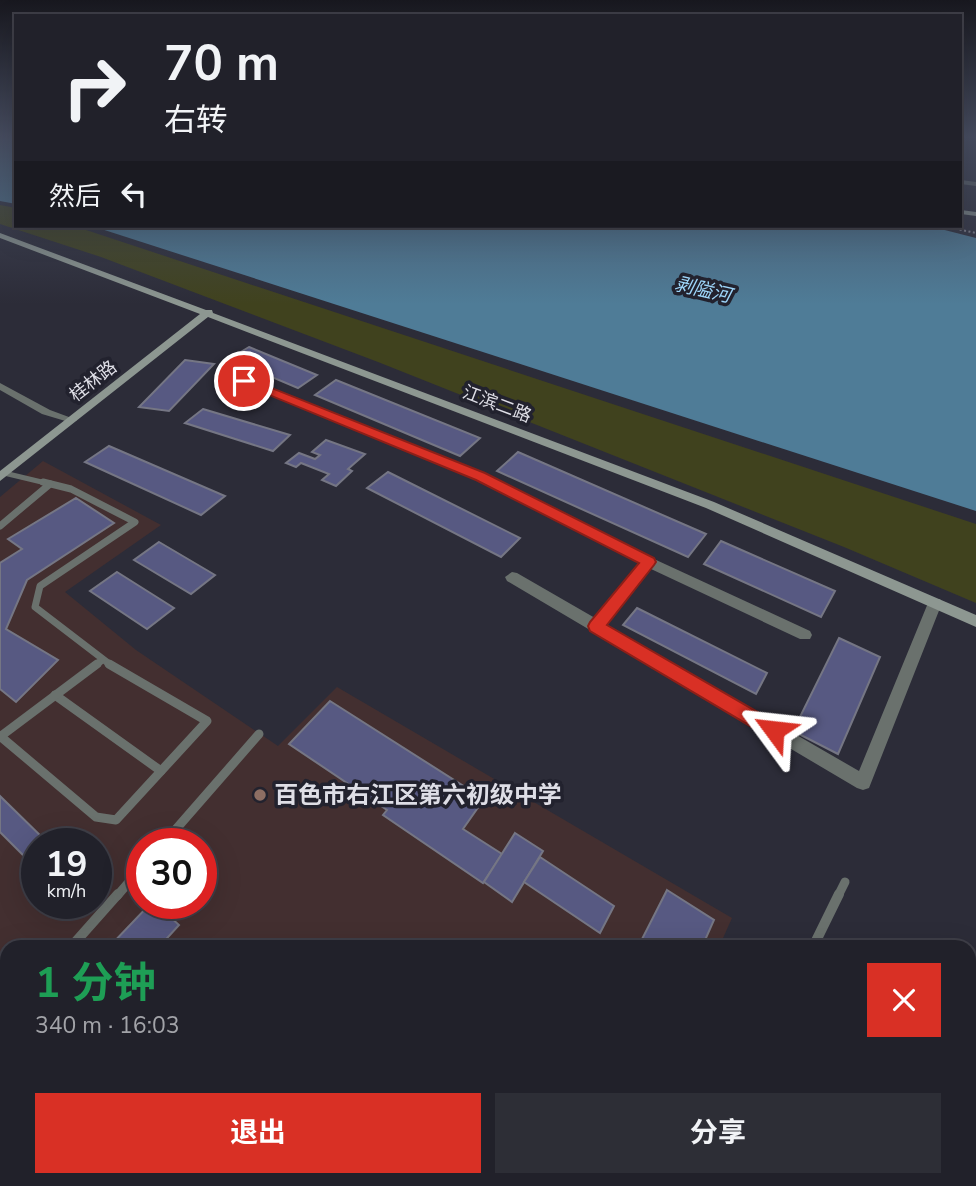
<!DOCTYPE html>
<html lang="zh">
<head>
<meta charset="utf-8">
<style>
	:root { --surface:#21212a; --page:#2d2e36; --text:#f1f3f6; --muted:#a2a3a8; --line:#3e3e47; --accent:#d93025 }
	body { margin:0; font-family:"Nunito Sans","Noto Sans SC",sans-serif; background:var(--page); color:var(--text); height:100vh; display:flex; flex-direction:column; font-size:26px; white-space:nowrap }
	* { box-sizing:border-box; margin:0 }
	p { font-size:23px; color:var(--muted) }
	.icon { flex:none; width:38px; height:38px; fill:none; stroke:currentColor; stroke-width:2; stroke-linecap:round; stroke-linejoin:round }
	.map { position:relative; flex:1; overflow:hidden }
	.side { position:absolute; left:0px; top:940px; width:976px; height:247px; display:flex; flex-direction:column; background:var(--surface); border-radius:21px 21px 0 0; box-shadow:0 7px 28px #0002,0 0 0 2px var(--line) }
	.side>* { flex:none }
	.hud { position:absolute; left:14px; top:14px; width:948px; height:214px; border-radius:0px; box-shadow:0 7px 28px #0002,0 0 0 2px var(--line); background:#21212a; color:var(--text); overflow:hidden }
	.speed { position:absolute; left:21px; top:828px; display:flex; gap:14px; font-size:35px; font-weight:700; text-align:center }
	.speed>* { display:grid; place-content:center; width:91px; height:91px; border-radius:50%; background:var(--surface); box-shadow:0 7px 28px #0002,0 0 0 2px var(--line); line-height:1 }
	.speed small { font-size:18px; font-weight:400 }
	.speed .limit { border:10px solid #d22; background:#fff; color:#111 }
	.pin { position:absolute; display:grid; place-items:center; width:60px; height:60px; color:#fff; margin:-30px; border:4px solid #fff; border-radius:50%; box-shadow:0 2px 7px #0007 }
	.me { position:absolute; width:77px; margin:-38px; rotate:300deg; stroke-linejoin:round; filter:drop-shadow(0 0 5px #0008) }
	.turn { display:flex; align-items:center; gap:24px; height:147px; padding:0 35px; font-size:32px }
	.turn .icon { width:91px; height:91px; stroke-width:2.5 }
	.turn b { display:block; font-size:49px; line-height:60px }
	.then { display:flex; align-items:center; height:66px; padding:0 35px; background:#0003; gap:14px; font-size:26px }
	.round { display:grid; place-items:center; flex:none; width:74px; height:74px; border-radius:0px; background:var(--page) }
	.overview { display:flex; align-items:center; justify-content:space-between; height:119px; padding:0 35px }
	h1 { font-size:42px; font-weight:700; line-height:52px; color:#1e9e55 }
	.primary-button { display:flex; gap:14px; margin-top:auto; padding:14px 35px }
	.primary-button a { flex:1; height:80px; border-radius:0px; background:var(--accent); color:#fff; font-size:28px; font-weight:700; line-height:80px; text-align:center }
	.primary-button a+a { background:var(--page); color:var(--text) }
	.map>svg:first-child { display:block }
</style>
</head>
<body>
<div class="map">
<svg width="976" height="1186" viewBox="0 0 976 1186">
	<rect width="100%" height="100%" fill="#2c2c38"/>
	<path fill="#432f30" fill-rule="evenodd" d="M43 461 161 525 65 592 136 650 278 746 337 687 732 918 719 947H7V1180H611L608 1186H0V497ZM37 844H96V903H37ZM142 844H201V903H142Z"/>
	<path fill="#40421e" d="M0 205 16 208V226H74L976 524V603L844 547 378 362 101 257 0 224Z"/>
	<g fill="#4f7c97">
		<path d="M0 138H16V204L0 201Z"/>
		<path d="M92 226H929L976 238V511Z"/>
	</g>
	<g fill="#575982" stroke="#757684" stroke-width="2">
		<path d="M249 347 317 375 298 388 229 359Z"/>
		<path d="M185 360 214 364 169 411 139 407Z"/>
		<path d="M336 380 480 438 460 456 315 395Z"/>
		<path d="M203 409 290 435 273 451 185 423Z"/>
		<path d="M326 440 365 454 348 469 352 471 336 486 322 480 329 474 301 463 296 467 286 463 299 453 315 459 320 455 312 452Z"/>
		<path d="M109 446 225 496 201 515 85 462Z"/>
		<path d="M518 452 706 534 688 557 497 471Z"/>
		<path d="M388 472 520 538 501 557 367 488Z"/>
		<path d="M76 498 114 523 27 580 6 629 58 660 16 702 0 689V563L22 549 8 539Z"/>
		<path d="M721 541 835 591 821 617 704 564Z"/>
		<path d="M159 542 215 575 191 594 134 560Z"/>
		<path d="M117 572 174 608 147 629 90 591Z"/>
		<path d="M637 608 767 673 756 694 623 625Z"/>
		<path d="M839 638 880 657 838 754 793 731Z"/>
		<path d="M330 701 484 799 463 829 502 854 483 883 383 815 387 810 289 744Z"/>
		<path d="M0 796 49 844H37V869L0 832Z"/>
		<path d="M515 833 543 851 512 902 484 882Z"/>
		<path d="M540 857 614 906 600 933 524 882Z"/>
		<path d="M667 890 714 920 702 947H638Z"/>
		<path d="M151 903H155L179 925 159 947H109Z"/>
		<path d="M266 1180H303L298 1186H273Z"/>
		<path d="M324 1180H455L452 1186H320Z"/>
	</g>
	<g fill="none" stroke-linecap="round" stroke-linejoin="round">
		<path stroke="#8a8a94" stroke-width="2" stroke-dasharray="2 2.5" stroke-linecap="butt" d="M942 226 976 233"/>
		<path stroke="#6a716d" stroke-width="5" d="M4 473 50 484"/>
		<g stroke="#6a716d" stroke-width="7">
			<path d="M43 482 71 489 135 522 40 586 35 607 112 666"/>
			<path d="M0 526 50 484"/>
			<path d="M95 666 102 660"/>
		</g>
		<g stroke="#6a716d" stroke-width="9">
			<path d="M55 695 161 771"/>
			<path d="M0 736 96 817 116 820 207 721 109 664"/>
			<path d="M1 736 97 664"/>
			<path d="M163 844 259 734"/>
			<path d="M117 896 142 867"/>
			<path d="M838 896 845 882"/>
		</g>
		<g stroke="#6a716d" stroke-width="10">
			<path d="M71 947 118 894"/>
			<path d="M813 947 839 894"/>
			<path d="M0 992 7 988"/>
			<path d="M747 1186 748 1180"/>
		</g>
		<g fill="#6a716d" fill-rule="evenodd">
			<path d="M961 180 976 182V186L961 184Z"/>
			<path d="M244 378 485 473 654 559 810 631 812 635 810 639H800L651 569 606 625 859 771 928 603 930 599H940L942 603 869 788 863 790 857 788 507 581 505 577 512 572 517 573 595 618 640 563 477 479 240 383V379Z"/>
			<path d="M0 383 50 410 77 420 72 423 42 414 0 390Z"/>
		</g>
		<g fill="#8d9791" fill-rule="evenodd">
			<path d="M961 210 976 212V216L961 214Z"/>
			<path d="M0 233 206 310H212L213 313 714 502 976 615V627L706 508 208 317 0 481V471L200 314 0 238Z"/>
		</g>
	</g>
	<linearGradient id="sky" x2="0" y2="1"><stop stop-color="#18181f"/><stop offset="0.45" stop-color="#454b5e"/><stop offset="1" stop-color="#454b5e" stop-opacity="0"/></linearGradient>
	<rect width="976" height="304" fill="url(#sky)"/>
	<path fill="#d93025" stroke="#8d1f18" stroke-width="2" d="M244 377 485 473 654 558 656 562 654 565 607 625 780 725 783 730 780 736 774 738 767 736 590 631 588 626 590 622 639 563 476 480 240 383 238 381Z"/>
	<circle fill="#8d6e63" stroke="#22222e" stroke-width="2.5" cx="260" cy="795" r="7"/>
	<g text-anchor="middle" stroke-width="7" stroke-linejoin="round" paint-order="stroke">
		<g font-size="18" fill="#dedee6" stroke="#22222e">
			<text transform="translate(93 381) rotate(-38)" y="6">桂林路</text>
			<text transform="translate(497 404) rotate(21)" y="6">江滨二路</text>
		</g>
		<g font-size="19" font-style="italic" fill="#9ed6fa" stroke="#22222e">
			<text transform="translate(703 289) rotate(13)" y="7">剥隘河</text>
		</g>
		<g font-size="24" font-weight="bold" fill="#dedee6" stroke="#22222e" text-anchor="start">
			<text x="274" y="803">百色市右江区第六初级中学</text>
		</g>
	</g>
</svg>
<div class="speed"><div>19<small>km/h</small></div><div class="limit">30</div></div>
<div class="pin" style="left:244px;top:381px;background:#d93025"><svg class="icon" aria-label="arrive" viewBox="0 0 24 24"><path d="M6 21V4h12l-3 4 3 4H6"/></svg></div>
<svg class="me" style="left:774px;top:730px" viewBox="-20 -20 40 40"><path d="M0-17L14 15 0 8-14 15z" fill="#d93025" stroke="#fff" stroke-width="4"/></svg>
<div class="hud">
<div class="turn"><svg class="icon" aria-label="right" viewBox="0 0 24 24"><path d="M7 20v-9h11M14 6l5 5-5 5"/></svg><div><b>70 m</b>右转</div></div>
<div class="then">然后<svg class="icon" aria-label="left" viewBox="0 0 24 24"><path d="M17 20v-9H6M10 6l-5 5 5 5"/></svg></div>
</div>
<section class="side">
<div class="overview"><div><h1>1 分钟</h1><p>340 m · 16:03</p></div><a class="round" style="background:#d93025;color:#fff"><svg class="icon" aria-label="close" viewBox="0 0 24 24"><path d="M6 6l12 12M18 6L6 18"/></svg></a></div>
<div class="primary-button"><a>退出</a><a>分享</a></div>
</section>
</div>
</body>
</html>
